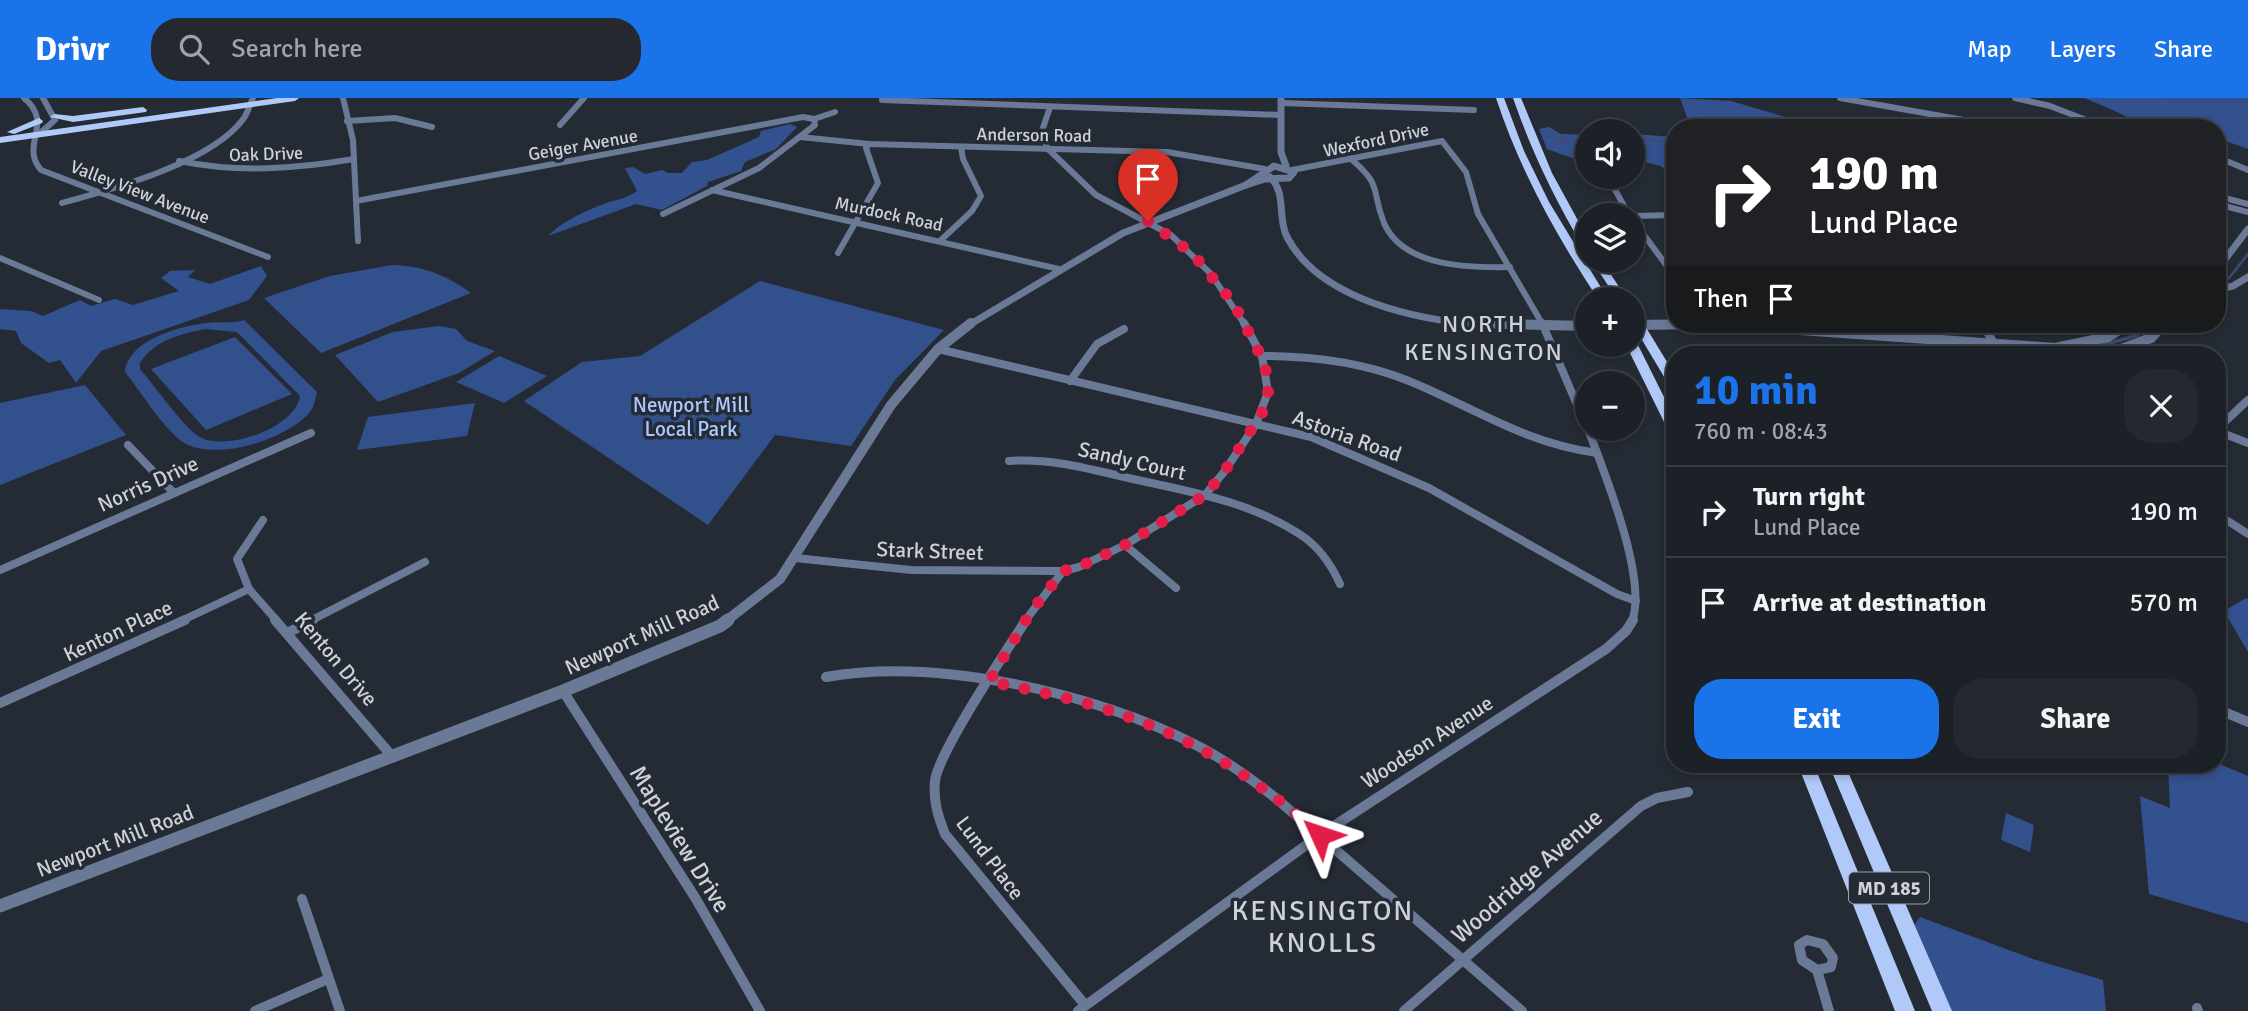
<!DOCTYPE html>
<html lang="en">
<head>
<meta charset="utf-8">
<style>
	:root { --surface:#1c2027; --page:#25282f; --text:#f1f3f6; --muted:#a0a3a7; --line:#3a3e44; --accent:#1a73e8 }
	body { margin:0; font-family:Signika,sans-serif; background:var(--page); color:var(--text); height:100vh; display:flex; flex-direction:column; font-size:26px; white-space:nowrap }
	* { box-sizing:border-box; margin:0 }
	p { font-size:23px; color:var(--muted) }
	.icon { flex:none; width:38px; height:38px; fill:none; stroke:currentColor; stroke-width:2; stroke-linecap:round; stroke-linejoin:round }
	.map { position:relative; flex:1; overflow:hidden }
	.details { position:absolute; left:1666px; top:248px; width:560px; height:427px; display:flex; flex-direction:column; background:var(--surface); border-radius:28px; box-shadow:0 4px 10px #0003,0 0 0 2px var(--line) }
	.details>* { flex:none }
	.banner { position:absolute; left:1666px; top:21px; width:560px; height:214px; border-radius:28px; box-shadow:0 4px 10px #0003,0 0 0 2px var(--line); background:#202124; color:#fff; overflow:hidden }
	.buttons { position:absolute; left:1575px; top:21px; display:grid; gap:14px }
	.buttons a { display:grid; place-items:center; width:70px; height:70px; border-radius:50%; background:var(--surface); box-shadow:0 4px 10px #0003,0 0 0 2px var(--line); font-size:35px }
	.pin { position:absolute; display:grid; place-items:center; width:60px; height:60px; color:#fff; margin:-72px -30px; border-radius:50% 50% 50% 0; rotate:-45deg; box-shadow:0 0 7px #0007 }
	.pin .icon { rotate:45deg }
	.me { position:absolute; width:77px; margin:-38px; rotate:312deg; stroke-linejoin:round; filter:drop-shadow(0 0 5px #0008) }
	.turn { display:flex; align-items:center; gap:24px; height:147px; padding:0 28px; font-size:32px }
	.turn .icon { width:91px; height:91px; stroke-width:2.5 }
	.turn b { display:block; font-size:49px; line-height:60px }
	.then { display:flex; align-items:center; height:66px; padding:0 28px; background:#0003; gap:14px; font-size:26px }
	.round { display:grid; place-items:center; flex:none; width:74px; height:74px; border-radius:28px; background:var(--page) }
	.overview { display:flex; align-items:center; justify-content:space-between; height:119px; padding:0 28px }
	h1 { font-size:42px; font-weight:700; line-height:52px; color:var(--accent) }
	.button { display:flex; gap:14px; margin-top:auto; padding:14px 28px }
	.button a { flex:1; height:80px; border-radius:28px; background:var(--accent); color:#fff; font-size:28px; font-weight:700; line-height:80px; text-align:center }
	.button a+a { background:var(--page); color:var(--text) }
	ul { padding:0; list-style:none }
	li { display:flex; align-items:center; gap:21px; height:91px; padding:0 28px; border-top:2px solid var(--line) }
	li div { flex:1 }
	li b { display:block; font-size:26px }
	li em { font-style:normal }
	header { display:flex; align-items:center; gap:42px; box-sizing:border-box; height:98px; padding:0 35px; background:var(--accent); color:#fff }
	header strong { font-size:33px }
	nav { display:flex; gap:38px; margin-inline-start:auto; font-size:24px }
	.search { width:490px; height:63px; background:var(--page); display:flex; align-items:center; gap:18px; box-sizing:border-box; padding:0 24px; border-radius:28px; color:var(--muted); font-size:26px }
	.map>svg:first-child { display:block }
</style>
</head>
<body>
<header>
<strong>Drivr</strong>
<div class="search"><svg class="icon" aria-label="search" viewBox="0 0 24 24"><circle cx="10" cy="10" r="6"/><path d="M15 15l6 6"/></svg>Search here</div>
<nav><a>Map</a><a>Layers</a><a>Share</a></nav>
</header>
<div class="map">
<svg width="2248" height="913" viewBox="0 0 2248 913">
	<rect width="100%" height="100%" fill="#252b34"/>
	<g fill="#32508c" fill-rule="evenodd">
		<path d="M2084 0H2248V51L2217 40V30L2127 18Z"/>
		<path d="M392 167C424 168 446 177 471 195L321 255 264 200 330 178Z"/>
		<path d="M760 183 944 232 895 282 851 348 775 337 708 427 524 303 582 264 640 258Z"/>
		<path d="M244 222 317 294C315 301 315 307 310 314 287 342 210 366 180 342 161 327 141 294 125 274 128 242 180 228 206 225 218 223 232 226 244 222ZM205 231 237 234 300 298C296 330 224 355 198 338 181 326 155 288 140 271V265C154 242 181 236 205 231Z"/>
		<path d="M439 228 456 231 467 243 495 253 459 275 378 304 335 257 393 234Z"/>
		<path d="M235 239 292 296 206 332 151 271Z"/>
		<path d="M499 258 547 278 504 305 456 284Z"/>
		<path d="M85 287 126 337 0 387V305Z"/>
		<path d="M475 305 467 338 357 352 368 319Z"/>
		<path d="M2006 715 2034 727 2030 754 2001 742Z"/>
	</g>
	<g fill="#33518f">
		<path d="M1680 0 1731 3 1823 30 1717 27V30H1691Z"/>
		<path d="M2089 0H2161L2201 16 2195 18 2216 29 2248 36V50L2217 40V30L2158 29 2127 19Z"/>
		<path d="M790 26 797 29 776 51 745 64 741 73 708 84 707 88 662 112 636 106 548 138C561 124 583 114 601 107 615 101 622 103 637 93L625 70 633 69 645 76 662 72 668 75H682L692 64 707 62 759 39 761 33Z"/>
		<path d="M1549 29 1561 36 1584 37 1583 33 1587 34V60H1572L1547 51 1539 31Z"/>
		<path d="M1633 36 1675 39V80L1661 68 1633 61Z"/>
		<path d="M261 168 267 178 249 202 101 253 76 285 60 262 49 265 21 245 16 233 0 231V211L31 213 43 218 80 202 91 208 115 201 133 207 179 193 161 180 170 173 195 172 188 179 210 186Z"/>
		<path d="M2246 500 2248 501V554L2224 513Z"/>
		<path d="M2217 665 2248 678V825L2149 796 2140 698 2170 710 2168 667Z"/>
		<path d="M1920 819 2033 861 2103 882 2106 913H1942L1908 835Z"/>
	</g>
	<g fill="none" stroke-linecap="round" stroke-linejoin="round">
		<g stroke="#3e4b75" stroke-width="2.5">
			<path d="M1547 38 1565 41"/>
			<path d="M1633 42 1640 40 1675 46"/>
			<path d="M1557 46 1567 42 1587 47"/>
			<path d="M2217 184 2229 180 2248 156"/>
		</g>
		<path stroke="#3e4b75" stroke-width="3.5" d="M2082 253 2138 237 2136 235 2150 226"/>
		<g stroke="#6a7996" stroke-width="6">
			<path d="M24 0C55 26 19 46 41 72L268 159"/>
			<path d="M343 0 353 42 358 143"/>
			<path d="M1840 0 2009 30"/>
			<path d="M2015 0 2050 8 2107 30"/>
			<path d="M882 2 1281 17"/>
			<path d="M1282 5 1474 12"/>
			<path d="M1050 9 1042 33 1047 50 1096 97 1171 137 1211 176 1245 227"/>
			<path d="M347 23 395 20 432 29"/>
			<path d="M560 27 584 0"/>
			<path d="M39 36 55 22 43 0"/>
			<path d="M800 39 869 46 1167 54 1265 71"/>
			<path d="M2217 59 2248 72"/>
			<path d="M1350 60C1384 89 1370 90 1384 125 1403 169 1469 170 1510 169"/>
			<path d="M179 63C238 75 295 71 354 61"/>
			<path d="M1292 72 1442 43 1466 74 1478 116 1543 227"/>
			<path d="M1608 79 1629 117"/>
			<path d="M712 92 1059 171"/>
			<path d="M2217 98 2248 106"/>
			<path d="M356 103 803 19 814 21 835 14"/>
			<path d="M62 105C113 91 213 64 244 20 248 14 250 6 253 0"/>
			<path d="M2217 106 2248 114"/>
			<path d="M663 116 759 70 815 27 814 21"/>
			<path d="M1633 118 1675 117"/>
			<path d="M1633 122 1675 179"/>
			<path d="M940 143 972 113 981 98 963 61 961 49"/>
			<path d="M838 155 878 85 866 50 869 46"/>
			<path d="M0 160 99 202"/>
		</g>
		<g stroke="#6a7996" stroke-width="8">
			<path d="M1542 225 1587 330"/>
			<path d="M1982 226 1996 248"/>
			<path d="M2065 250 2079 257"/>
			<path d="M938 251 1311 339 1429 390 1617 496 1636 503"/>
			<path d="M1262 258C1312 258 1362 264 1409 283 1475 310 1524 345 1597 355"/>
			<path d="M1070 283 1097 246 1124 231"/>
			<path d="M1588 331C1604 374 1648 481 1632 523"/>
			<path d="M2217 331 2248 302"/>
			<path d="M2217 333 2248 345"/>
			<path d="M128 347 173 394"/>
			<path d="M1009 363C1049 360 1086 370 1124 379 1185 393 1248 402 1301 437 1319 449 1331 466 1340 486"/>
			<path d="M2217 416 2248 436"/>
			<path d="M263 422 237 461 249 491 277 523"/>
			<path d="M1125 447 1176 490"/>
			<path d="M795 460 911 472 1063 473"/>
			<path d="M0 472 311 335"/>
			<path d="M181 523 249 491"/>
			<path d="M310 523 425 464"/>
			<path d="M1025 523 1063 473 1079 469 1125 447 1205 397 1224 374 1256 326 1268 294 1262 258 1244 225"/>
		</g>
		<g stroke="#6a7996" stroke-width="10">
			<path d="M275 522 391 657"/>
			<path d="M1026 522C1007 552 938 655 935 683 933 703 938 718 945 736L1085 907"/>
			<path d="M289 534 313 522"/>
			<path d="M826 579C936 559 1095 595 1194 646 1224 661 1252 681 1278 702L1522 913"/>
			<path d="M563 593 696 801 760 913"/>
			<path d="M0 605 185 522"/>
			<path d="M2217 611 2248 624"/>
			<path d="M302 801 340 913"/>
			<path d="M1807 842 1823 846 1833 860 1831 869 1817 872 1802 862 1799 847Z"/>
			<path d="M1817 872 1829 913"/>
			<path d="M2197 910 2198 913"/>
			<path d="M255 913 328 881"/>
			<path d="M1078 913 1320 737 1606 551 1626 533 1633 522"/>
			<path d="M1404 913 1641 708 1657 700 1688 694"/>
		</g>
		<g stroke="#6a7996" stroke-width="7">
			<path d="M1281 0V54L1286 68"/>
			<path d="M1274 68 1294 74 1289 80 1265 81 1246 87Z"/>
			<path d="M1270 79C1287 95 1277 120 1287 139 1320 203 1421 223 1486 227"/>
			<path d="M2217 172 2248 131"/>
			<path d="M2217 192 2233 188 2248 179"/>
			<path d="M1714 226 1722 227"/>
			<path d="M969 227 1123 135 1246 87"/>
			<path d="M1665 227 1706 226"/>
		</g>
		<g stroke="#6a7996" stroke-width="10">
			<path d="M1465 225 1587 228"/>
			<path d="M1714 226 2055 250 2108 239 2128 226"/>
			<path d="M1633 227 1706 226"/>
			<path d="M2105 257 2151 240 2164 226"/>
			<path d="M726 523 780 481 891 307 938 251 971 225"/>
		</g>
		<path stroke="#6a7996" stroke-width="13" d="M0 808 563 593 720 528 728 522"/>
		<g fill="#b0c9f8" fill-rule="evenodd">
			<path d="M277 0H299L295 3 0 45V39Z"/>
			<path d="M1496 0H1504L1524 53 1549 104 1608 201H1598C1556 137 1520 73 1496 0Z"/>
			<path d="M1513 0H1521L1552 75 1587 139V150L1582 147C1554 100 1531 52 1513 0Z"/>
			<path d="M143 9 147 12 146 14 73 24 50 19 54 16 73 18Z"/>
			<path d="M39 20 43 23 42 25 14 36 7 34Z"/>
			<path d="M1592 163H1602L1627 201H1617Z"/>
			<path d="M1633 215 1639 218 1675 277V291L1669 287 1633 227Z"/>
			<path d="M1633 244 1638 247 1675 321V338L1669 334 1626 247H1633Z"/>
			<path d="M1798 667H1814L1915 913H1895Z"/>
			<path d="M1829 667H1845L1952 913H1932Z"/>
		</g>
	</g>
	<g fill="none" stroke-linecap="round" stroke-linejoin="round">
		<path stroke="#e11d48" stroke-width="12" stroke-dasharray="0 21.6" d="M1148 123 1193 156 1234 206 1265 266 1268 294 1262 315 1224 374 1205 397 1125 447 1079 469 1063 473 1030 515 989 584C1126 608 1215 643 1320 737"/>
	</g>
	<g text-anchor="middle" stroke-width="7" stroke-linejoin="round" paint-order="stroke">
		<g font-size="18" fill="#ced1d8" stroke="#252b34">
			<text transform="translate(1034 37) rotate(1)" y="6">Anderson Road</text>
			<text transform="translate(1376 42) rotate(-12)" y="6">Wexford Drive</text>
			<text transform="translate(583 47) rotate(-10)" y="6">Geiger Avenue</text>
			<text transform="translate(266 56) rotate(-2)" y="6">Oak Drive</text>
			<text transform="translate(140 94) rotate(21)" y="6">Valley View Avenue</text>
			<text transform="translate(889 116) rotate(12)" y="6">Murdock Road</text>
		</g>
		<rect fill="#252b34" stroke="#9b9fa7" stroke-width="2" x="1849" y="774.5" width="80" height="31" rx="5"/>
		<g font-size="19" font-weight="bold" fill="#ced1d8">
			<text x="1889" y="797">MD 185</text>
		</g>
		<g font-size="21" fill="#acc8fe" stroke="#252b34">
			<text x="691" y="314">Newport Mill<tspan x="691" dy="24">Local Park</tspan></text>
		</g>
		<g font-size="21" fill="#ced1d8" stroke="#252b34">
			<text transform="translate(1347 338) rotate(20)" y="7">Astoria Road</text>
			<text transform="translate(1132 363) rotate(13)" y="7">Sandy Court</text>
			<text transform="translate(148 386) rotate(-24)" y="7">Norris Drive</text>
			<text transform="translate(930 453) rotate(2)" y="7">Stark Street</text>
			<text transform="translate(118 533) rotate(-25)" y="7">Kenton Place</text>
			<text transform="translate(642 537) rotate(-24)" y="7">Newport Mill Road</text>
			<text transform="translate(336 561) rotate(50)" y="7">Kenton Drive</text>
			<text transform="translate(1427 644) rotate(-33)" y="7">Woodson Avenue</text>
			<text transform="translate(115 743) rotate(-21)" y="7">Newport Mill Road</text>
			<text transform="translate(990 760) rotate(53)" y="7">Lund Place</text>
		</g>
		<g font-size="24" letter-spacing="2" fill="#ced1d8" stroke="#252b34">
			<text x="1484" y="234">NORTH<tspan x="1484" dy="28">KENSINGTON</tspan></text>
		</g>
		<g font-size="24" fill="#ced1d8" stroke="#252b34">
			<text transform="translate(680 741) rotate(58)" y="8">Mapleview Drive</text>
			<text transform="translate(1527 778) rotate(-41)" y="8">Woodridge Avenue</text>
		</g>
		<g font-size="28" letter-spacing="2" fill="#ced1d8" stroke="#252b34">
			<text x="1323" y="822">KENSINGTON<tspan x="1323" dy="32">KNOLLS</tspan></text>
		</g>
	</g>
</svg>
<div class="buttons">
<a><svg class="icon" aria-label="sound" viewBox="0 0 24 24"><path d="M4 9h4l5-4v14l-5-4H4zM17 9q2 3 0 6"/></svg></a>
<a><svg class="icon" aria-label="layers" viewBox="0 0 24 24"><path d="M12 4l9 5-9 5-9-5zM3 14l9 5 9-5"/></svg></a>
<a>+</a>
<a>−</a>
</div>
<div class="pin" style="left:1148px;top:123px;background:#d93025"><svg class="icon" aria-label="arrive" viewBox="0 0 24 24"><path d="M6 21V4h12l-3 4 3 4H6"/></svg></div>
<svg class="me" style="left:1320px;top:737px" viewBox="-20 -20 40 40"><path d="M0-17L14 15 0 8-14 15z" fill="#e11d48" stroke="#fff" stroke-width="4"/></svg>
<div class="banner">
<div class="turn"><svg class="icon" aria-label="right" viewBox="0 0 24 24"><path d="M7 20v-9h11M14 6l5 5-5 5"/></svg><div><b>190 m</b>Lund Place</div></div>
<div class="then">Then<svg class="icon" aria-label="arrive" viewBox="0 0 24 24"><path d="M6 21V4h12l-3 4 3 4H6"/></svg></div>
</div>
<section class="details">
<div class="overview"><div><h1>10 min</h1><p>760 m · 08:43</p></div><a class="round"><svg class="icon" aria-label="close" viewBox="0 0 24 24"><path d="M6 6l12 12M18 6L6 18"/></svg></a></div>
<ul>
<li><svg class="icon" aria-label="right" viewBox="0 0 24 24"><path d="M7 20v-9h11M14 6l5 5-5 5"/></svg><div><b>Turn right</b><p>Lund Place</p></div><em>190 m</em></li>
<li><svg class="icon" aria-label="arrive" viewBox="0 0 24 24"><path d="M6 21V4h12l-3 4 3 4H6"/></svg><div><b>Arrive at destination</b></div><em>570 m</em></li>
</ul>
<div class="button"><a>Exit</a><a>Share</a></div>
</section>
</div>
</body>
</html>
